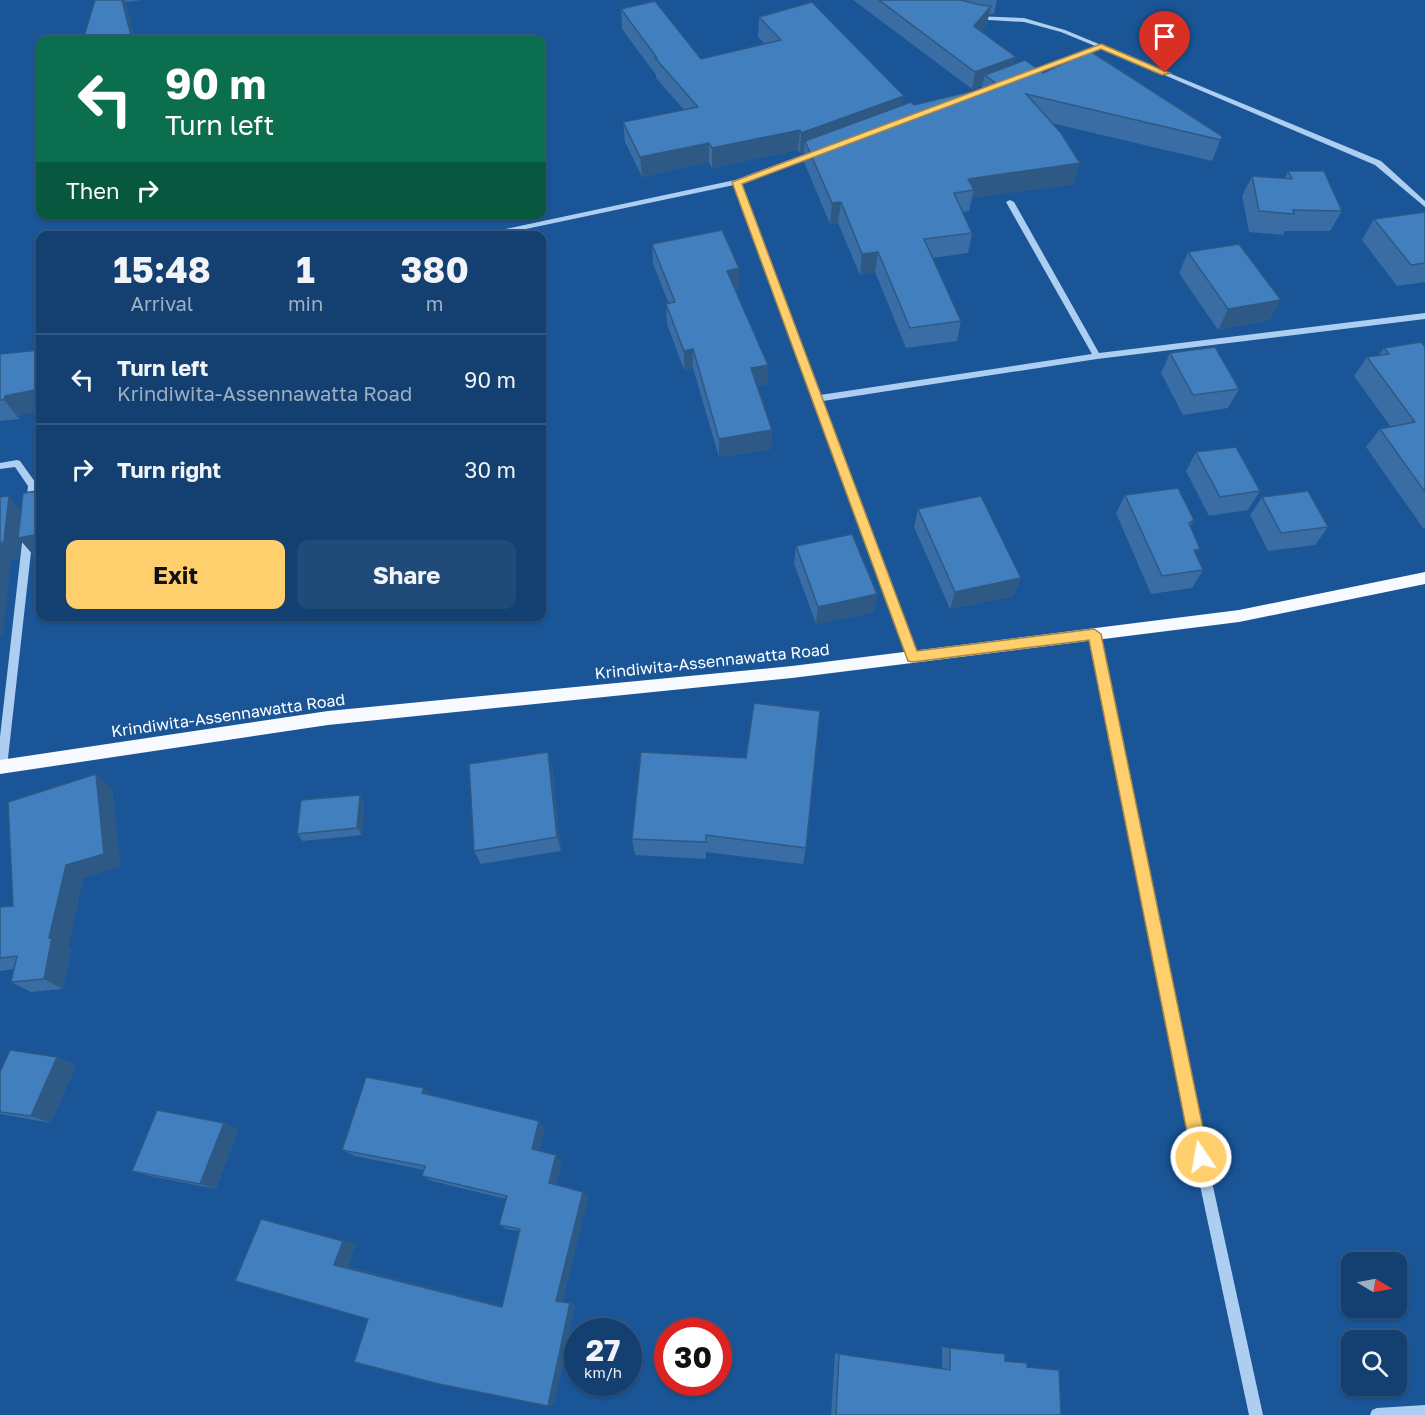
<!DOCTYPE html>
<html lang="en">
<head>
<meta charset="utf-8">
<style>
	:root { --surface:#134071; --page:#204b79; --text:#f1f3f6; --muted:#9dafc3; --line:#325984; --accent:#ffcf6d }
	body { margin:0; font-family:"Golos Text",sans-serif; background:var(--page); color:var(--text); height:100vh; display:flex; flex-direction:column; font-size:22px; white-space:nowrap }
	* { box-sizing:border-box; margin:0 }
	p { font-size:20px; color:var(--muted) }
	.icon { flex:none; width:33px; height:33px; fill:none; stroke:currentColor; stroke-width:2; stroke-linecap:round; stroke-linejoin:round }
	.map { position:relative; flex:1; overflow:hidden }
	.details { position:absolute; left:36px; top:231px; width:510px; height:390px; display:flex; flex-direction:column; background:var(--surface); border-radius:12px; box-shadow:0 2px 4px #0004,0 0 0 2px var(--line) }
	.details>* { flex:none }
	.hud { position:absolute; left:36px; top:36px; width:510px; height:183px; border-radius:12px; box-shadow:0 2px 4px #0004,0 0 0 2px var(--line); background:#0b6e4f; color:#fff; overflow:hidden }
	.needle { width:39px; rotate:100deg }
	.buttons { position:absolute; left:1341px; top:1252px; display:grid; gap:12px }
	.buttons a { display:grid; place-items:center; width:66px; height:66px; border-radius:12px; background:var(--surface); box-shadow:0 2px 4px #0004,0 0 0 2px var(--line); font-size:30px }
	.speed { position:absolute; left:564px; top:1318px; display:flex; gap:12px; font-size:30px; font-weight:700; text-align:center }
	.speed>* { display:grid; place-content:center; width:78px; height:78px; border-radius:50%; background:var(--surface); box-shadow:0 2px 4px #0004,0 0 0 2px var(--line); line-height:1 }
	.speed small { font-size:15px; font-weight:400 }
	.speed .limit { border:9px solid #d22; background:#fff; color:#111 }
	.pin { position:absolute; display:grid; place-items:center; width:51px; height:51px; color:#fff; margin:-62px -26px; border-radius:50% 50% 50% 0; rotate:-45deg; box-shadow:0 0 6px #0007 }
	.pin .icon { rotate:45deg }
	.me { position:absolute; width:66px; margin:-33px; rotate:348deg; stroke-linejoin:round; filter:drop-shadow(0 0 4px #0008) }
	.turn { display:flex; align-items:center; gap:21px; height:126px; padding:0 30px; font-size:27px }
	.turn .icon { width:78px; height:78px; stroke-width:2.5 }
	.turn b { display:block; font-size:42px; line-height:51px }
	.then { display:flex; align-items:center; height:57px; padding:0 30px; background:#0003; gap:12px; font-size:22px }
	.eta { display:flex; justify-content:space-evenly; align-items:center; height:102px; text-align:center }
	.eta b { font-size:36px; font-weight:700; line-height:42px }
	.cta { display:flex; gap:12px; margin-top:auto; padding:12px 30px }
	.cta a { flex:1; height:69px; border-radius:12px; background:var(--accent); color:#111; font-size:24px; font-weight:700; line-height:69px; text-align:center }
	.cta a+a { background:var(--page); color:var(--text) }
	ul { padding:0; list-style:none }
	li { display:flex; align-items:center; gap:18px; height:90px; padding:0 30px; border-top:2px solid var(--line) }
	li div { flex:1 }
	li b { display:block; font-size:22px }
	li em { font-style:normal }
	.map>svg:first-child { display:block }
</style>
</head>
<body>
<div class="map">
<svg width="1425" height="1415" viewBox="0 0 1425 1415">
	<rect width="100%" height="100%" fill="#195597"/>
	<g fill="none" stroke-linecap="round" stroke-linejoin="round">
		<g fill="#adcef1" fill-rule="evenodd">
			<path d="M974 16 1024 18 1065 30 1381 161 1425 201V207L1375 165 1101 48 1030 75H1026V73L1095 46 1061 32 1024 22 972 19 971 18Z"/>
			<path d="M813 151 820 153 741 183 820 395 1092 354 1006 202 1010 200 1014 202 1099 353 1425 313V319L1097 359 823 401 918 657 917 660H909L908 657 734 185 492 236H473L735 180Z"/>
			<path d="M17 460 20 461 38 486 34 507H28L26 504 28 486 15 467 0 469V463Z"/>
			<path d="M28 530 33 534 7 767 6 770 2 772 0 771V737L23 534Z"/>
			<path d="M1094 630 1098 631 1099 634 1181 1040 1263 1415H1249L1169 1040 1089 634 1090 631Z"/>
			<path d="M1425 1405V1415H1370L1372 1410 1377 1408Z"/>
		</g>
		<path fill="#f7faff" fill-rule="evenodd" d="M1425 572V584L1239 622 792 678 328 725 0 774V760L328 711 792 666 1239 610Z"/>
	</g>
	<g fill="#396da3">
		<path d="M95 0H143L125 2 135 40H83Z"/>
		<path d="M853 0H997L994 14H989L987 23 981 31 1014 64 1043 73 1222 136 1212 161 1051 123 1073 184 972 198 969 211 963 212 972 233 968 253 932 258 961 321 957 341 906 348 875 272 860 275 838 223 830 224 804 162V152L800 153 798 150 712 168 709 162 642 177 625 142 623 122 684 110 656 78V75L622 29 621 9 701 59 765 44 758 37 759 17 903 105H914L982 89V86L972 89Z"/>
		<path d="M1288 171 1342 211 1330 231H1285L1283 235 1249 232 1242 196 1252 176 1285 178Z"/>
		<path d="M1425 212V282L1397 286 1362 240 1374 219Z"/>
		<path d="M652 244 739 288 735 289 768 365 767 384 757 386 772 430 771 449 719 457 693 368 684 370 667 324 666 304H669L653 264Z"/>
		<path d="M1188 252 1281 300 1269 320 1218 330 1179 273Z"/>
		<path d="M1425 347V528H1423L1366 447 1380 429 1391 427 1354 376 1367 357 1379 355 1384 348Z"/>
		<path d="M1170 353 1239 389 1228 408 1183 415 1161 373Z"/>
		<path d="M0 354 20 415 19 419 0 421Z"/>
		<path d="M1196 452 1260 491 1248 510 1209 516 1186 471Z"/>
		<path d="M1125 495 1194 520 1190 527 1200 549 1196 555 1203 570 1192 588 1151 594 1116 513Z"/>
		<path d="M1262 497 1328 527 1315 545 1268 551 1250 515Z"/>
		<path d="M918 509 1021 578 1013 596 950 609 914 527Z"/>
		<path d="M796 546 877 594 874 612 816 624 794 564Z"/>
		<path d="M548 752 552 767 561 851 481 864 474 851Z"/>
		<path d="M746 758 806 848 803 864 706 852V859L635 855 632 839Z"/>
		<path d="M112 788 120 866 83 878 68 947 71 949 63 989 31 992 11 982 14 969 0 971V907L13 906Z"/>
		<path d="M364 802 362 835 303 841 297 834Z"/>
		<path d="M57 1057 76 1065 51 1123 0 1114V1072Z"/>
		<path d="M434 1096 545 1128 539 1151 562 1162 556 1185 583 1192 588 1197 562 1302 575 1305 554 1404 368 1319 235 1281 356 1244 348 1267 502 1306 519 1231 507 1229 499 1225 506 1199 432 1181 422 1176 424 1170 355 1156 342 1150Z"/>
		<path d="M224 1123 238 1129 216 1189 150 1176 132 1171Z"/>
		<path d="M942 1347 950 1348 1027 1366 1061 1415H831L835 1353 942 1369Z"/>
	</g>
	<g fill="#2e5985">
		<path d="M122 0H125V2L135 40H132Z"/>
		<path d="M991 6 987 23 970 44 974 26Z"/>
		<path d="M1016 57 1012 75H985L982 86 972 89 975 72Z"/>
		<path d="M904 96 901 116 805 141 804 152 800 153 801 133Z"/>
		<path d="M800 130 798 150 712 168V148Z"/>
		<path d="M709 143V162L642 177 640 157Z"/>
		<path d="M1080 163 1073 184 972 198 974 190 968 179Z"/>
		<path d="M841 202 838 223 830 224 832 203Z"/>
		<path d="M473 214H508L475 222Z"/>
		<path d="M878 252 875 272 860 275 862 254Z"/>
		<path d="M739 268V288L727 290V271Z"/>
		<path d="M1281 300 1269 320 1218 330 1228 309Z"/>
		<path d="M693 349V368L684 370V351Z"/>
		<path d="M768 365 767 384 750 387 751 368Z"/>
		<path d="M40 389V411L20 415 19 419 4 400 5 396Z"/>
		<path d="M772 430 771 449 719 457V439Z"/>
		<path d="M9 496 40 534V555L34 556 21 541 19 559 11 560 3 634 0 635V543Z"/>
		<path d="M1200 549 1189 567 1194 550Z"/>
		<path d="M1021 578 1013 596 950 609 955 592Z"/>
		<path d="M877 594 874 612 816 624 818 607Z"/>
		<path d="M548 752 552 767 561 851 557 837Z"/>
		<path d="M96 774 112 788 120 866 83 878 68 947 71 949 63 989 44 979 49 938 66 865Z"/>
		<path d="M360 795 364 802 362 835 357 828Z"/>
		<path d="M57 1057 76 1065 51 1123 31 1116Z"/>
		<path d="M424 1088 434 1096 422 1093Z"/>
		<path d="M539 1121 545 1128 538 1155 532 1149Z"/>
		<path d="M224 1123 238 1129 216 1189 200 1184Z"/>
		<path d="M556 1155 562 1162 555 1189 549 1183Z"/>
		<path d="M583 1192 588 1197 562 1302 556 1301Z"/>
		<path d="M261 1219 356 1244 348 1267 510 1308 502 1307 334 1265Z"/>
		<path d="M570 1303 575 1305 554 1404 548 1406Z"/>
	</g>
	<g fill="#427fbe" stroke="#2e5985" stroke-width="1.5">
		<path d="M95 0H122L132 40H83Z"/>
		<path d="M879 0H961L980 5 991 6 974 26 1016 57 975 72Z"/>
		<path d="M655 1 701 59 781 40 759 17 812 2 904 96 801 133 800 130 712 148 709 143 640 157 623 122 698 107 655 58H657L621 9Z"/>
		<path d="M1090 51 1222 136 1221 140 1026 94 1061 133 1080 163 968 179 974 190 954 193 972 233 924 239 961 321 910 328 878 252 862 254 841 202 832 203 805 141 911 102 914 105 998 85 985 75 1025 60 1043 73Z"/>
		<path d="M1288 171H1324L1342 211 1293 210 1294 214 1259 211 1252 176 1292 179Z"/>
		<path d="M1425 212V263L1411 265 1374 219Z"/>
		<path d="M722 230 739 268 727 271 768 365 751 368 772 430 719 439 693 349 684 351 666 304 675 302 652 244Z"/>
		<path d="M1239 244 1281 300 1228 309 1188 252Z"/>
		<path d="M1421 342 1425 347V492L1380 429 1415 422 1367 357 1389 354 1384 348Z"/>
		<path d="M1215 347 1239 389 1193 395 1170 353Z"/>
		<path d="M40 350V389L5 396 4 400H0V354Z"/>
		<path d="M1236 447 1260 491 1220 497 1196 452Z"/>
		<path d="M40 477V534L18 538 23 493 38 491 39 478Z"/>
		<path d="M1178 488 1194 520 1189 523 1200 549 1194 550 1203 570 1162 576 1125 495Z"/>
		<path d="M1308 491 1328 527 1281 533 1262 497Z"/>
		<path d="M9 496 4 542 0 543V497Z"/>
		<path d="M981 496 1021 578 955 592 918 509Z"/>
		<path d="M852 534 877 594 818 607 796 546Z"/>
		<path d="M754 703 820 711 806 848 706 835V842L632 839 641 752 746 758Z"/>
		<path d="M548 752 557 837 474 851 469 764Z"/>
		<path d="M96 774 104 854 66 865 49 938H52L44 979 11 982 17 956 0 958V907L13 906 8 802Z"/>
		<path d="M360 795 357 828 297 834 301 800Z"/>
		<path d="M10 1050 57 1057 31 1116 0 1112V1072Z"/>
		<path d="M366 1077 424 1088 422 1093 539 1121 532 1149 556 1155 549 1183 583 1192 556 1301 570 1303 548 1406 439 1384 354 1362 368 1319 235 1281 261 1219 343 1241 334 1265 502 1307 520 1229 499 1225 507 1196 422 1176 425 1166 342 1150Z"/>
		<path d="M157 1110 224 1123 200 1184 132 1171Z"/>
		<path d="M950 1348 1005 1354V1361L1027 1363V1367L1059 1370 1061 1415H836L839 1354 950 1370Z"/>
	</g>
	<path fill="#ffcf6d" stroke="#a68747" stroke-width="1.5" d="M1101 44 1170 73 1162 75 1101 49 742 184 917 651 1094 629 1101 634 1209 1157 1207 1163 1201 1166 1195 1163 1192 1157 1089 640 913 662 908 661 732 182Z"/>
	<g text-anchor="middle" stroke-width="6" stroke-linejoin="round" paint-order="stroke">
		<g font-size="16" fill="#fff" stroke="#195597">
			<text transform="translate(712 661) rotate(-6)" y="6">Krindiwita-Assennawatta Road</text>
			<text transform="translate(228 715) rotate(-8)" y="6">Krindiwita-Assennawatta Road</text>
		</g>
	</g>
</svg>
<div class="buttons">
<a><svg class="needle" viewBox="-14 -14 28 28"><path d="M0-13l5 13h-10z" fill="#e53935"/><path d="M0 13l5-13h-10z" fill="#9dafc3"/></svg></a>
<a><svg class="icon" aria-label="search" viewBox="0 0 24 24"><circle cx="10" cy="10" r="6"/><path d="M15 15l6 6"/></svg></a>
</div>
<div class="speed"><div>27<small>km/h</small></div><div class="limit">30</div></div>
<div class="pin" style="left:1165px;top:73px;background:#d93025"><svg class="icon" aria-label="arrive" viewBox="0 0 24 24"><path d="M6 21V4h12l-3 4 3 4H6"/></svg></div>
<svg class="me" style="left:1201px;top:1157px" viewBox="-20 -20 40 40"><circle r="17" fill="#ffcf6d" stroke="#fff" stroke-width="3"/><path d="M0-11L8 9 0 5-8 9z" fill="#fff"/></svg>
<div class="hud">
<div class="turn"><svg class="icon" aria-label="left" viewBox="0 0 24 24"><path d="M17 20v-9H6M10 6l-5 5 5 5"/></svg><div><b>90 m</b>Turn left</div></div>
<div class="then">Then<svg class="icon" aria-label="right" viewBox="0 0 24 24"><path d="M7 20v-9h11M14 6l5 5-5 5"/></svg></div>
</div>
<section class="details">
<div class="eta">
<div><b>15:48</b><p>Arrival</p></div>
<div><b>1</b><p>min</p></div>
<div><b>380</b><p>m</p></div>
</div>
<ul>
<li><svg class="icon" aria-label="left" viewBox="0 0 24 24"><path d="M17 20v-9H6M10 6l-5 5 5 5"/></svg><div><b>Turn left</b><p>Krindiwita-Assennawatta Road</p></div><em>90 m</em></li>
<li><svg class="icon" aria-label="right" viewBox="0 0 24 24"><path d="M7 20v-9h11M14 6l5 5-5 5"/></svg><div><b>Turn right</b></div><em>30 m</em></li>
</ul>
<div class="cta"><a>Exit</a><a>Share</a></div>
</section>
</div>
</body>
</html>
